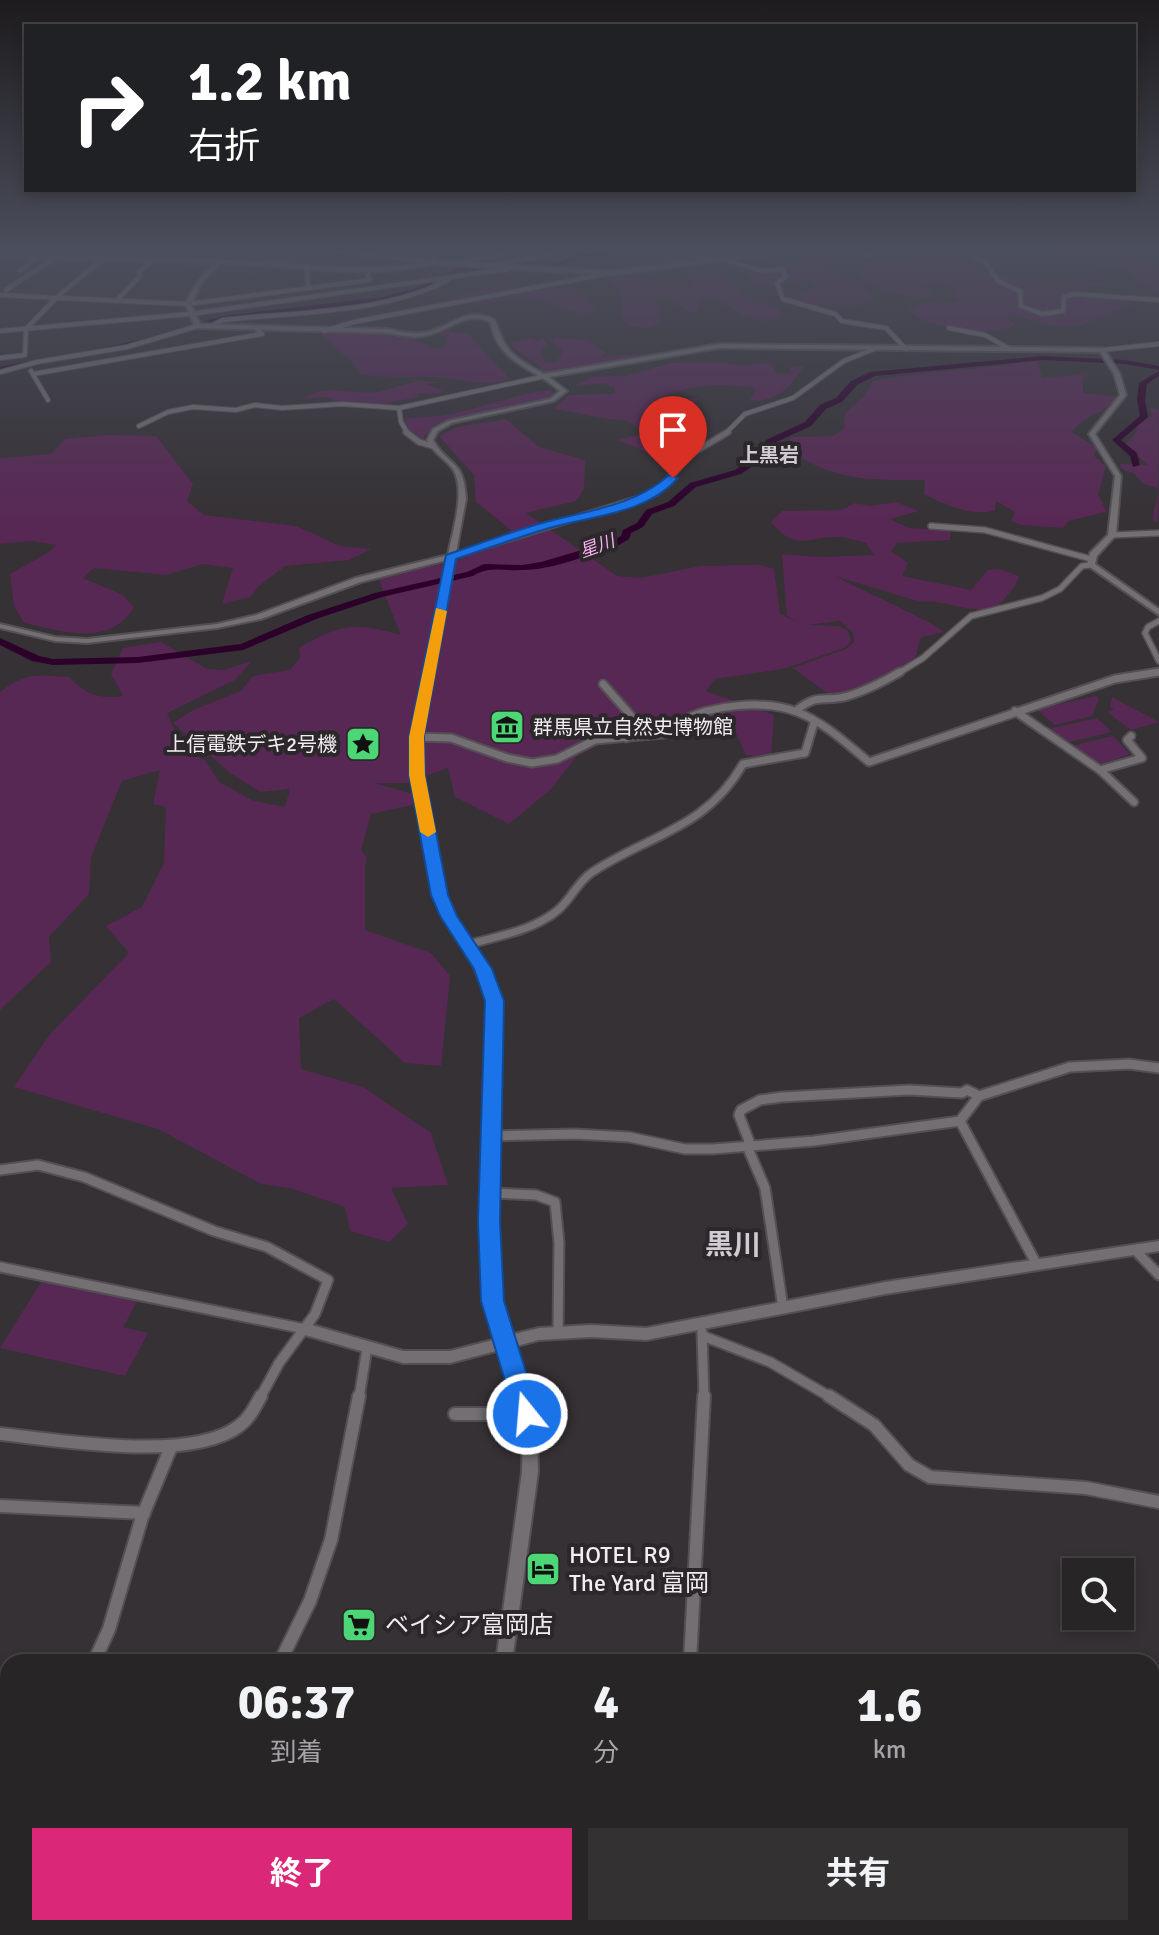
<!DOCTYPE html>
<html lang="ja">
<head>
<meta charset="utf-8">
<style>
	:root { --surface:#282527; --page:#343133; --text:#f1f3f6; --muted:#a5a5a7; --line:#444244; --accent:#db2777 }
	body { margin:0; font-family:Signika,"Noto Sans JP",sans-serif; background:var(--page); color:var(--text); height:100vh; display:flex; flex-direction:column; font-size:30px; white-space:nowrap }
	* { box-sizing:border-box; margin:0 }
	p { font-size:26px; color:var(--muted) }
	.icon { flex:none; width:44px; height:44px; fill:none; stroke:currentColor; stroke-width:2; stroke-linecap:round; stroke-linejoin:round }
	.map { position:relative; flex:1; overflow:hidden }
	.side { position:absolute; left:0px; top:1654px; width:1160px; height:282px; display:flex; flex-direction:column; background:var(--surface); border-radius:24px 24px 0 0; box-shadow:0 4px 12px #0003,0 0 0 2px var(--line) }
	.side>* { flex:none }
	.top-card { position:absolute; left:24px; top:24px; width:1112px; height:168px; border-radius:0px; box-shadow:0 4px 12px #0003,0 0 0 2px var(--line); background:#202124; color:#fff; overflow:hidden }
	.buttons { position:absolute; left:1062px; top:1558px; display:grid; gap:16px }
	.buttons a { display:grid; place-items:center; width:72px; height:72px; border-radius:0px; background:var(--surface); box-shadow:0 4px 12px #0003,0 0 0 2px var(--line); font-size:40px }
	.pin { position:absolute; display:grid; place-items:center; width:68px; height:68px; color:#fff; margin:-82px -34px; border-radius:50% 50% 50% 0; rotate:-45deg; box-shadow:0 0 8px #0007 }
	.pin .icon { rotate:45deg }
	.me { position:absolute; width:88px; margin:-44px; rotate:343deg; stroke-linejoin:round; filter:drop-shadow(0 0 6px #0008) }
	.turn { display:flex; align-items:center; gap:28px; height:168px; padding:0 32px; font-size:36px }
	.turn .icon { width:104px; height:104px; stroke-width:2.5 }
	.turn b { display:block; font-size:56px; line-height:68px }
	.eta { display:flex; justify-content:space-evenly; align-items:center; height:136px; text-align:center }
	.eta b { font-size:48px; font-weight:700; line-height:56px }
	.primary-button { display:flex; gap:16px; margin-top:auto; padding:16px 32px }
	.primary-button a { flex:1; height:92px; border-radius:0px; background:var(--accent); color:#fff; font-size:32px; font-weight:700; line-height:92px; text-align:center }
	.primary-button a+a { background:var(--page); color:var(--text) }
	.map>svg:first-child { display:block }
</style>
</head>
<body>
<div class="map">
<svg width="1159" height="1935" viewBox="0 0 1159 1935">
	<rect width="100%" height="100%" fill="#353134"/>
	<g fill="#582854">
		<path d="M1057 250H1119L1138 261 1159 265V293L1137 282 1127 271 1059 260 1052 253Z"/>
		<path d="M944 252 976 263 979 270 1037 283 1110 282 1075 292 1090 297 1127 300 1131 304 1080 326H1054L1013 315 1006 317 1015 324C998 339 922 328 909 310L922 303 959 302 949 285 928 284 926 286 933 296C918 302 869 288 859 275 854 268 858 262 860 256L894 262Z"/>
		<path d="M796 254 831 256 827 262 834 271 872 294 874 301C851 310 821 306 797 301L796 297 817 284C795 272 776 293 753 286L746 262C763 263 777 269 795 265L790 257Z"/>
		<path d="M702 273 727 278 729 285 747 298 781 310V318C750 329 731 303 704 295L699 299V311L690 312 662 295 654 300 660 310 659 323 648 328 630 327 622 319 621 290 604 278H638L662 285H694L688 276Z"/>
		<path d="M512 285C538 298 574 270 596 312L579 314 529 296 477 305 448 302V297Z"/>
		<path d="M445 331 468 334 510 379C487 388 465 379 441 377 413 375 387 379 359 374L354 363 321 335C355 326 406 332 435 349L445 345 446 337 439 334Z"/>
		<path d="M543 337 547 345 540 352 544 361 553 363 558 360 563 350 550 340 554 338 587 340 606 353 601 357 646 353 611 365 548 373 540 372 541 367 512 347V342L530 338 538 341Z"/>
		<path d="M1027 361 1038 362 1042 378 1088 374 1083 378V393L1116 397C1105 413 1084 416 1072 432L1097 448 1094 456 1106 466 1098 495 1107 512 1068 521 1063 528 1021 525 1011 521 1015 512 996 501 995 510C977 518 941 504 924 494L925 480C877 480 829 482 790 449V437L833 436 844 428 845 413 864 396 873 381C924 370 976 372 1027 361Z"/>
		<path d="M720 362 741 366 771 362 776 374 793 373 789 367 803 366C795 386 772 404 750 400L756 391 753 387C719 384 694 383 663 397L701 399 690 404 701 414 699 420 670 432 674 444 685 446 686 449 681 461 653 455 618 440 645 433 626 420C619 422 565 411 554 408L569 395 615 394 614 388 604 383 576 386 591 377 626 376 671 363Z"/>
		<path d="M420 381 438 382 425 384 444 390 437 394 417 393 418 397 388 403V406L338 403 328 397 303 399C327 382 351 396 377 392 390 390 405 383 420 381Z"/>
		<path d="M550 390 555 395 549 399 437 423 424 436V443L407 432 400 420C417 416 434 418 451 414 485 407 516 394 550 390Z"/>
		<path d="M1150 407 1159 409 1158 523 1153 520C1153 509 1158 500 1158 488L1143 484 1134 473 1125 471 1119 464 1148 465 1125 445 1136 433 1137 423 1152 417Z"/>
		<path d="M506 419 539 447 585 460 584 489 576 501 526 513 617 576 641 578 700 566 760 565 774 569 780 614 805 625 787 616 782 554 820 557 874 555 866 543C856 541 844 536 834 537 802 539 795 550 771 522L782 511 841 510 855 503 870 506 896 502 919 511 890 519 909 528 951 531 950 540 897 543 891 551 908 563 902 576 971 590 988 570 1000 569 1019 576C1016 586 1012 589 1006 597 986 624 949 598 921 602L834 576 931 623 944 632 921 637 915 658C893 672 858 700 829 693 822 691 801 673 793 668L846 649 854 642 853 633 840 621 806 625 838 626 848 631 851 641 844 648 783 669 715 679 706 691 774 715 771 758 746 755 730 719 655 726 621 734 577 756 551 789 509 824 455 797 448 768 406 783H374L416 795 412 805 371 814 361 850 367 858 365 865V930L431 953 450 976 441 1066 405 1063 334 999 299 1018 301 1069 363 1087 431 1133 448 1185 391 1188 408 1224 389 1242 350 1231 345 1207 290 1188 261 1184 158 1129 14 1087 50 1034 129 953 106 926 142 907 164 863 166 807 153 804 160 770 122 781 91 857 89 894 49 937 51 962 0 1010V692C25 672 38 675 69 677 87 695 98 699 123 696L111 674 123 648 161 642 207 669 224 670 252 661 235 680 167 713C176 733 182 753 205 760L219 782 254 801 285 807 290 789 261 792 230 773 173 723 193 710 241 691 253 676 290 670 300 658 299 648C340 624 355 622 401 635L378 578 460 560 511 530 476 502 474 475 439 436 457 427Z"/>
		<path d="M107 435 156 436 193 484 187 501 204 515 296 526 340 546 371 549 349 560 285 566 259 586 250 597 222 604 233 568 202 564 167 575 94 568 83 578 123 595 134 607C110 648 62 631 24 623L14 606 10 574 49 552 56 545 32 541 0 544V458L51 454 65 439Z"/>
		<path d="M1096 696 1099 699 1092 716 1055 725 1036 709Z"/>
		<path d="M1112 697 1159 722 1131 730 1107 712 1114 709 1110 707Z"/>
		<path d="M1097 718 1112 732 1069 742 1048 729Z"/>
		<path d="M1113 736 1130 754 1104 764 1083 755 1071 746Z"/>
		<path d="M45 1276 140 1296 123 1327 148 1333 125 1376 0 1348Z"/>
	</g>
	<g fill="none" stroke-linecap="round" stroke-linejoin="round">
		<g fill="#2c002a" fill-rule="evenodd">
			<path d="M623 250H643L586 257 553 268 520 267 458 272 423 289 383 301 224 320 143 344 79 356 75 354 139 340 223 316 382 297 419 287 457 268 520 263 552 264 585 253Z"/>
			<path d="M1043 356 1125 360 1159 366V370L1125 364 1043 360 875 376 857 385 842 402 826 409 811 426 772 444 763 459 741 474 696 487 674 506 652 514 643 527 631 533 629 539 619 545C588 554 555 570 522 570 504 571 489 566 473 576L382 597 316 619 243 650 138 663 53 665 32 661 0 645V638L39 656 53 659 138 657 241 644 308 615 375 593 467 572 484 564 522 565 541 562 613 541 621 536 623 530 637 523 646 510 668 502 690 483 735 470 757 455 766 440 805 422 820 405 836 398 851 381 870 372Z"/>
			<path d="M43 358 47 360 46 362 0 371V367Z"/>
			<path d="M1159 371V376L1147 384 1145 400 1148 417 1121 440 1137 453 1140 465 1133 467 1130 456 1112 440 1140 416 1137 400 1139 383Z"/>
		</g>
		<g stroke="#535053" stroke-width="6">
			<g id="street-far4">
				<path d="M331 250 430 262"/>
				<path d="M689 250 709 261"/>
				<path d="M858 250 867 255 878 253"/>
				<path d="M961 250 986 263 998 281 1020 291 1021 306 1042 314 1063 311 1064 297 1075 294 1159 300"/>
				<path d="M118 258 129 250"/>
				<path d="M723 259 762 271 782 269 786 276 777 283 783 299 835 314 842 321 886 328 906 349"/>
				<path d="M433 262 436 250"/>
				<path d="M454 263 524 250"/>
				<path d="M493 265 571 250"/>
				<path d="M307 266 308 288"/>
				<path d="M20 271 38 256"/>
				<path d="M6 290 67 250"/>
				<path d="M0 295 188 304 370 280 367 270"/>
				<path d="M116 301 140 276 139 272 154 259"/>
				<path d="M209 327 223 320C293 312 387 314 449 279"/>
				<path d="M949 328 985 335 1008 348"/>
				<path d="M0 331 190 314 508 269"/>
				<path d="M324 331 354 322 611 273"/>
				<path d="M1102 350 1159 344"/>
				<path d="M0 358 25 355 26 329 56 298 113 250"/>
				<path d="M31 371 48 400"/>
				<path d="M0 372 37 362 127 347 198 326"/>
				<path d="M33 374 262 334 256 328"/>
				<path d="M399 408 401 422 408 434"/>
				<path d="M139 426 168 412 193 407 236 410 255 405 282 408 342 404 399 408 541 377"/>
				<path d="M725 434 745 414 793 398 844 361 874 349"/>
			</g>
		</g>
		<g stroke="#535053" stroke-width="8">
			<g id="street-far3">
				<path d="M406 432 419 442 433 446"/>
				<path d="M931 526 985 530 1091 559"/>
				<path d="M1112 535 1159 533"/>
				<path d="M450 557 656 493 691 454 728 432"/>
				<path d="M1159 621 1148 627 1145 633 1159 661"/>
				<path d="M897 674 923 658 971 616 1042 598 1060 589 1082 566 1091 565"/>
				<path d="M1148 674 1159 672"/>
			</g>
		</g>
		<g stroke="#535053" stroke-width="11">
			<g id="street-far2">
				<path d="M603 684 634 719 626 738"/>
				<path d="M796 711C818 692 824 703 848 696 868 690 883 682 900 672"/>
				<path d="M1015 711 1100 770 1134 802"/>
				<path d="M417 737 451 738 507 758 532 763 557 759 595 740 674 733 680 729 681 721C711 705 764 699 797 712 824 722 847 744 869 762L1115 679 1159 672"/>
				<path d="M1100 770 1142 758 1127 740 1131 736"/>
				<path d="M467 945C497 936 533 931 558 910 571 899 577 883 591 873 648 835 706 829 743 764L805 753 814 723"/>
			</g>
		</g>
		<g stroke="#535053" stroke-width="13">
			<g id="street-far1">
				<path d="M960 1121 1037 1265"/>
				<path d="M491 1136 575 1134 629 1137 685 1149H713L814 1141 960 1121 979 1096 1070 1067 1129 1064 1159 1068"/>
				<path d="M0 1170 38 1165 84 1177 214 1231 267 1247 328 1280 315 1314 279 1363 260 1398"/>
				<path d="M491 1193 536 1195 555 1202 559 1243 558 1331"/>
				<path d="M1135 1250 1159 1275"/>
				<path d="M0 1267 305 1329"/>
				<path d="M783 1308 765 1188 747 1146 749 1141 739 1115 741 1110 760 1100 782 1097 909 1090 962 1093 967 1090 979 1096"/>
				<path d="M702 1332 704 1398"/>
				<path d="M703 1336 770 1362 832 1398"/>
				<path d="M359 1398 367 1348"/>
			</g>
		</g>
		<g stroke="#535053" stroke-width="16">
			<g id="street">
				<path d="M829 1396 874 1425 909 1465 930 1477 1086 1488 1159 1502"/>
				<path d="M455 1414H527"/>
				<path d="M0 1434C60 1440 190 1463 239 1426 249 1419 255 1407 261 1396"/>
				<path d="M0 1506 144 1513"/>
				<path d="M94 1662 109 1629 142 1517 171 1447"/>
				<path d="M280 1662 310 1601 331 1540 359 1396"/>
				<path d="M690 1662 704 1396"/>
				<path d="M0 1763 8 1777"/>
				<path d="M239 1928V1935"/>
				<path d="M816 1928 821 1935"/>
				<path d="M3 1935 8 1921"/>
			</g>
		</g>
		<g stroke="#535053" stroke-width="4">
			<g id="secondary">
				<path d="M227 250H231L223 260C292 262 365 277 433 260L611 271 796 250 794 251 611 275 433 264C365 281 290 265 220 263L201 284 191 304 200 324 388 329C401 332 414 335 427 332 453 326 467 305 495 320 506 354 514 357 544 374L719 344 1102 348 1104 349 1120 374 1126 395 1095 434 1121 476 1116 535 1097 556 1095 564 1159 609V615L1087 565 1090 553 1108 535 1115 476 1089 434 1120 395 1114 374 1100 352 719 348 549 377 567 391 554 401 452 423 438 431 433 440C449 468 464 458 466 499L422 737C422 788 431 868 453 913 468 944 489 969 500 1001L496 1262 499 1301 510 1335 539 1328 591 1325 646 1328 885 1282 1159 1241V1251L885 1294 646 1340 591 1337 539 1340 513 1347 537 1424 538 1472 512 1662H496L522 1472 523 1424 500 1350 450 1363H403L305 1335 300 1333 298 1329 300 1325 305 1323 403 1351H450L497 1339 485 1301 482 1262 488 1001 474 967 443 914 436 899 425 854 414 776 412 737 447 560 361 582 261 619 217 628 87 643 55 641 0 628V624L55 637 87 639 217 624 256 615 355 578 448 555C452 533 467 488 452 468 443 457 435 455 427 440L433 429 448 421 550 399 560 391C531 366 500 365 490 322 468 310 450 330 428 335 415 339 401 335 388 333L198 328 195 326 185 304 197 282 215 263 0 258V254L217 260Z"/>
				<rect x="470" y="1928" width="20" height="7"/>
			</g>
		</g>
		<g stroke="#535053" stroke-width="4">
			<g id="highway">
				<path d="M1159 1841V1867L1152 1870V1844Z"/>
				<path d="M1159 1870V1895L1152 1898V1873Z"/>
				<path d="M1021 1928H1053L1050 1935H1018Z"/>
				<path d="M1069 1928H1101L1098 1935H1066Z"/>
			</g>
		</g>
		<use href="#street-far4" stroke="#736f72" stroke-width="4"/>
		<use href="#street-far3" stroke="#736f72" stroke-width="5"/>
		<use href="#street-far2" stroke="#736f72" stroke-width="7"/>
		<use href="#street-far1" stroke="#736f72" stroke-width="9"/>
		<use href="#street" stroke="#736f72" stroke-width="12"/>
		<use href="#secondary" fill="#736f72" fill-rule="evenodd"/>
		<use href="#highway" fill="#e08ad8" fill-rule="evenodd"/>
	</g>
	<linearGradient id="sky" x2="0" y2="1"><stop stop-color="#1d1b1d"/><stop offset="0.48" stop-color="#4b4e5c"/><stop offset="1" stop-color="#4b4e5c" stop-opacity="0"/></linearGradient>
	<rect width="1159" height="521" fill="url(#sky)"/>
	<path fill="#1a73e8" stroke="#114b97" stroke-width="2" d="M669 475 678 478C647 514 590 516 546 529 516 538 486 549 456 559L424 737 425 775 448 895 457 916 492 969 504 1001 500 1221 504 1301 539 1414 536 1422 527 1425 519 1422 515 1414 481 1301 478 1221 485 1001 474 969 440 916 431 895 409 775V737L446 555C476 545 505 534 535 525 581 511 633 508 669 475Z"/>
	<path fill="#f59e0b" d="M436 608 447 611 424 737 425 775 436 832 428 837 420 832 409 775V737Z"/>
	<defs>
		<g id="museum-square" transform="scale(1.8)"><rect x="-9" y="-9" width="18" height="18" rx="4" fill="#4cd676" stroke="#2b272a"/><path d="M0-6L6-3V-2H-6V-3ZM-5-1h2V3h-2ZM-1-1h2V3h-2ZM3-1h2V3H3ZM-6 4H6V6H-6Z" fill="#111"/></g>
		<g id="sight-square" transform="scale(1.8)"><rect x="-9" y="-9" width="18" height="18" rx="4" fill="#4cd676" stroke="#2b272a"/><path d="M0-6L1.8-2.2L6-1.7L2.9 1.2L3.7 5.4L0 3.3L-3.7 5.4L-2.9 1.2L-6-1.7L-1.8-2.2Z" fill="#111"/></g>
		<g id="hotel-square" transform="scale(1.8)"><rect x="-9" y="-9" width="18" height="18" rx="4" fill="#4cd676" stroke="#2b272a"/><path d="M-6-4.5h1.5V1H6V5H4.5V3h-9V5H-6ZM-4 0a1.8 1.8 0 1 1 3.6 0ZM.5 0V-2.5h3Q6-2.5 6 0Z" fill="#111"/></g>
		<g id="supermarket-square" transform="scale(1.8)"><rect x="-9" y="-9" width="18" height="18" rx="4" fill="#4cd676" stroke="#2b272a"/><path d="M-6-5.5h2.5l.6 2H6L4.5 2H-2.5L-4.4-4H-6ZM-1.5 3.2a1.3 1.3 0 1 0 .1 0ZM3 3.2a1.3 1.3 0 1 0 .1 0Z" fill="#111"/></g>
	</defs>
	<g fill-rule="evenodd">
		<use href="#museum-square" x="507" y="727"/>
		<use href="#sight-square" x="363" y="744"/>
		<use href="#hotel-square" x="543" y="1569"/>
		<use href="#supermarket-square" x="359" y="1625"/>
	</g>
	<g text-anchor="middle" stroke-width="8" stroke-linejoin="round" paint-order="stroke">
		<g font-size="18" font-style="italic" fill="#f7adf0" stroke="#2b272a">
			<text transform="translate(597 546) rotate(-20)" y="6">星川</text>
		</g>
		<g font-size="20" font-weight="bold" fill="#d0cbd0" stroke="#2b272a">
			<text x="769" y="462">上黒岩</text>
		</g>
		<g font-size="20" fill="#f1eef1" stroke="#2b272a" text-anchor="start">
			<text x="533" y="734">群馬県立自然史博物館</text>
			<text x="337" y="751" text-anchor="end">上信電鉄デキ2号機</text>
		</g>
		<g font-size="24" fill="#f1eef1" stroke="#2b272a" text-anchor="start">
			<text x="569" y="1563">HOTEL R9<tspan x="569" dy="28">The Yard 富岡</tspan></text>
			<text x="385" y="1633">ベイシア富岡店</text>
		</g>
		<g font-size="28" font-weight="bold" fill="#d0cbd0" stroke="#2b272a">
			<text x="733" y="1254">黒川</text>
		</g>
	</g>
</svg>
<div class="buttons">
<a><svg class="icon" aria-label="search" viewBox="0 0 24 24"><circle cx="10" cy="10" r="6"/><path d="M15 15l6 6"/></svg></a>
</div>
<div class="pin" style="left:673px;top:478px;background:#d93025"><svg class="icon" aria-label="arrive" viewBox="0 0 24 24"><path d="M6 21V4h12l-3 4 3 4H6"/></svg></div>
<svg class="me" style="left:527px;top:1414px" viewBox="-20 -20 40 40"><circle r="17" fill="#1a73e8" stroke="#fff" stroke-width="3"/><path d="M0-11L8 9 0 5-8 9z" fill="#fff"/></svg>
<div class="top-card">
<div class="turn"><svg class="icon" aria-label="right" viewBox="0 0 24 24"><path d="M7 20v-9h11M14 6l5 5-5 5"/></svg><div><b>1.2 km</b>右折</div></div>
</div>
<section class="side">
<div class="eta">
<div><b>06:37</b><p>到着</p></div>
<div><b>4</b><p>分</p></div>
<div><b>1.6</b><p>km</p></div>
</div>
<div class="primary-button"><a>終了</a><a>共有</a></div>
</section>
</div>
</body>
</html>
